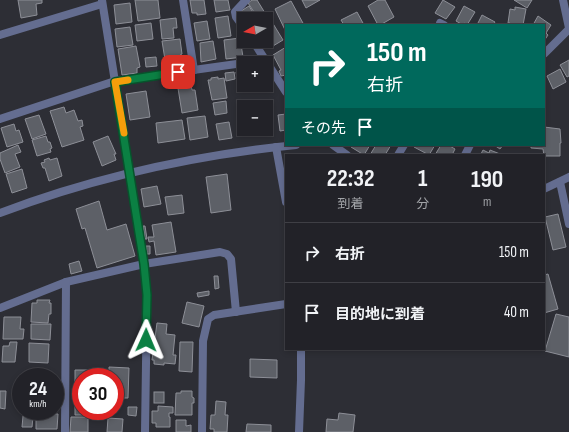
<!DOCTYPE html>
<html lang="ja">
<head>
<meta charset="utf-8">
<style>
	:root { --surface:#222228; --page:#2e2f34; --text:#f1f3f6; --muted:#a2a4a8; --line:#3f3f45 }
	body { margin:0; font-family:"Sofia Sans Condensed","Noto Sans JP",sans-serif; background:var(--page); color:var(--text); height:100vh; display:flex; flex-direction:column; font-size:15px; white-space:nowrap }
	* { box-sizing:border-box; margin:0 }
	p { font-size:13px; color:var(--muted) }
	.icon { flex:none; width:22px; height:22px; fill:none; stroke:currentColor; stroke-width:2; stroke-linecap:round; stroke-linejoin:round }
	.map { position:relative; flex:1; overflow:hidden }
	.side { position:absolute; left:285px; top:154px; width:260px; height:196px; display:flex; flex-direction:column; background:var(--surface); border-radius:0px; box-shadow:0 2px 6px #0003,0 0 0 1px var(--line) }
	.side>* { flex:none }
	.banner { position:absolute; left:285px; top:24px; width:260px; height:122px; border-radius:0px; box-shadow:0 2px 6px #0003,0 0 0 1px var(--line); background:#00695c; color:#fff; overflow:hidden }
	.needle { width:26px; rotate:261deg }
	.fabs { position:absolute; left:237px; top:12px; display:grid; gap:8px }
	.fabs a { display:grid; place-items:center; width:36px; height:36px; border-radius:0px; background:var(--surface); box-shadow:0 2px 6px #0003,0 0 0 1px var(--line); font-size:20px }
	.speed { position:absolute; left:12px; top:368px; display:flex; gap:8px; font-size:20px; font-weight:700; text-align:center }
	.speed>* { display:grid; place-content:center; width:52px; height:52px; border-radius:50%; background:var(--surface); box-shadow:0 2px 6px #0003,0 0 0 1px var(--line); line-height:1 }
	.speed small { font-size:10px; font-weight:400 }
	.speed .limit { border:6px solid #d22; background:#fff; color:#111 }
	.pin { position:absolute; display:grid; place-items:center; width:34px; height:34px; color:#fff; margin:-17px; border-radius:8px; box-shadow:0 2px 6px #0006 }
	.me { position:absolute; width:44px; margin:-22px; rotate:1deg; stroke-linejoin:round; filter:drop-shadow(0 0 3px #0008) }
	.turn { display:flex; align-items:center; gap:14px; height:84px; padding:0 16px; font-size:18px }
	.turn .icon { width:52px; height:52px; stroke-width:2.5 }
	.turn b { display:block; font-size:28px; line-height:34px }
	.then { display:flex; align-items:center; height:38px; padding:0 16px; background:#0003; gap:8px; font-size:15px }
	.eta { display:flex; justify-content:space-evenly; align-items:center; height:68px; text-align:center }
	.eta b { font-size:24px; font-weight:700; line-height:28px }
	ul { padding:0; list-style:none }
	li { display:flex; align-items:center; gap:12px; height:60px; padding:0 16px; border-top:1px solid var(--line) }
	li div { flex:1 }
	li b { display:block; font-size:15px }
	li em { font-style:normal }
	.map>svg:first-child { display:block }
</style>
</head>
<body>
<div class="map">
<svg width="569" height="432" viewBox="0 0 569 432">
	<rect width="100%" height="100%" fill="#2d2e35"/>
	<g fill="#5d6067" stroke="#8d8f97">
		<path d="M18 0H42V3L36 4 37 15 21 18Z"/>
		<path d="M135 0H158L160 18 138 21Z"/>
		<path d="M190 0H204L206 14 197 15V13H192Z"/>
		<path d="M214 0H228L230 10 216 12Z"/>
		<path d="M252 0H257L265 13 258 18 248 3Z"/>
		<path d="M302 0H320L306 8Z"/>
		<path d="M378 0H385L394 17 380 25H378L368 6Z"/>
		<path d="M443 0 455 7 446 19 435 13Z"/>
		<path d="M514 0H532L527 8Z"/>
		<path d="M291 1 304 25H286V32L275 9Z"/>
		<path d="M130 3 132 22 116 24 114 5Z"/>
		<path d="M249 6 257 19H246L241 11Z"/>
		<path d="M464 6 475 12 467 25 464 23 463 25 456 21Z"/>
		<path d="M515 7 526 9 523 25H510V23H508L510 9 515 10Z"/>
		<path d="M357 12 364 25H344L341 20Z"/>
		<path d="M482 15 495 22 493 25H477Z"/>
		<path d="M228 16 231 36 218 38 215 18Z"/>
		<path d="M538 16 551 25 546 33 548 35 544 41V25H533Z"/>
		<path d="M269 17 283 40 273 46 270 42 265 45 263 41H266L265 19Z"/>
		<path d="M176 18 177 28H173L174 38 162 39 160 20Z"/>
		<path d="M207 21 210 39 197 41 194 23Z"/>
		<path d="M151 23 153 39 137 41 135 25Z"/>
		<path d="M130 27 133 45 117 47 115 29Z"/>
		<path d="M240 38 243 57 226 59 224 40Z"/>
		<path d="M180 39 182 54 180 55 181 64 166 66 162 41Z"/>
		<path d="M213 41 216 59 201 62 200 43Z"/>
		<path d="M136 46 140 67 137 68V73L122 75 118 49Z"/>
		<path d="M286 47V75L281 76 279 71 281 70 273 55Z"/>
		<path d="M156 57 157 66 146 67 145 58Z"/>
		<path d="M569 60V76L567 77 560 65Z"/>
		<path d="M560 69 566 82 553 89 547 76Z"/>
		<path d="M244 71V85H250L251 88 239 90 236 72Z"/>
		<path d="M234 72 235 79 226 81 225 73Z"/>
		<path d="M218 77V79L224 78 227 98 212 100 208 80H211V78Z"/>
		<path d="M190 80 192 90H195L198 110 182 113 177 82Z"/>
		<path d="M146 91 150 117 130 120 126 94Z"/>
		<path d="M226 101 227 113 215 115 213 103Z"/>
		<path d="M64 107 66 113 74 110 78 121 82 120 83 126 80 127 84 140 62 147 50 111Z"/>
		<path d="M286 114V130L280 131 278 115Z"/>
		<path d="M39 115 46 134 32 139 25 119Z"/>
		<path d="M244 115V129H261L262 134 248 136V134L244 135 242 116Z"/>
		<path d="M205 116 208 137 190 140 187 118Z"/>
		<path d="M182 120 185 139 158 143 156 123Z"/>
		<path d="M229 122 232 138 219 140 216 124Z"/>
		<path d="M271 122 272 132 262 133V129H266V123Z"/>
		<path d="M14 124 16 131 19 130 23 142 7 147 1 128Z"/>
		<path d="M544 127 560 129 561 143H560V156H544L543 149 531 148V145H544Z"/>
		<path d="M46 136 48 142H50L52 148 50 149 51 152 37 156 32 140Z"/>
		<path d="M108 136 116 154H114L116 160 102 166 93 142Z"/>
		<path d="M18 145 21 152 15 154 20 167 5 173 0 159V153Z"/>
		<path d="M353 145H370L364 155 351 147Z"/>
		<path d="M376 145H391L385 155H370Z"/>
		<path d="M416 145H435L429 155 414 147Z"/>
		<path d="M441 145H448L455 149 452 155H435Z"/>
		<path d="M494 145H503L500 149Z"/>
		<path d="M483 150 489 153 490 150 500 154 483 155 481 154Z"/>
		<path d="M49 158 50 160 57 158 62 176 49 181 45 168H43L41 163 45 162 44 160Z"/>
		<path d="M22 169 27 188 12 193 6 174Z"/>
		<path d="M227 174 231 210 211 213 206 177Z"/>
		<path d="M157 186 161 204 144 207 141 189Z"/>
		<path d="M182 195 184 213 168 215 165 197Z"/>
		<path d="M99 201 107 230 126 224 135 256 97 268 85 228 82 229 76 209Z"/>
		<path d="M558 214 566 247 553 250 545 217Z"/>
		<path d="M171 222 176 252 156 255 154 241 149 242 148 237H154L152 225Z"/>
		<path d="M143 226H145L147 239H145Z"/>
		<path d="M146 246H150V254H147Z"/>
		<path d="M79 261 82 271 71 274 69 264Z"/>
		<path d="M548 274 558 309 544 313V275Z"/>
		<path d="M214 276H218L219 288 215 289Z"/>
		<path d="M209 291V295L198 297 197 293Z"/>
		<path d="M37 300H50L49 303H51V314H49L48 323 31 322 32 303H37Z"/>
		<path d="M187 302 204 306 199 327 182 323Z"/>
		<path d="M556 314 569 317V357L545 351Z"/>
		<path d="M4 317H21L20 329H24L23 339H3Z"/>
		<path d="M157 323 167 324 166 334 175 335 173 355H176L175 364 164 363V365L154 364V360H152Z"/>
		<path d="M31 324H51L50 340 31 339Z"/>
		<path d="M10 342H17L15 362H2L3 346H9Z"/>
		<path d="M180 342H193L192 372 179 371Z"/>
		<path d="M29 343 49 344 48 363 29 362Z"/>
		<path d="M250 359 277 360V378L250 377Z"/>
		<path d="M109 367 129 368 128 398H115V377H109Z"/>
		<path d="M30 370H43V377H29Z"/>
		<path d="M75 370H91V377H81V388H75Z"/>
		<path d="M0 391H6L5 409 0 408Z"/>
		<path d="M181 391H192V397L194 398V403H192V415H175L176 393H181Z"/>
		<rect x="154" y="392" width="10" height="11"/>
		<path d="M75 396H81V411H90V415H75Z"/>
		<path d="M216 401 226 402 225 415H228L227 432H214V429H210L211 415H215Z"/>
		<path d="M158 406 173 407V413H169V417H170V427H156V423H152V411H158Z"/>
		<path d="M128 407H137L136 416 128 415Z"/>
		<path d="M36 413 58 414 57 429H36Z"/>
		<path d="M339 413 355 415 353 432H326L327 419 338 420Z"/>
		<path d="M23 416 33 417 32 427H22Z"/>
		<path d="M71 417H88V432H70Z"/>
		<path d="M108 418 123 419 122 432H107Z"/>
		<path d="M176 420H186V426L191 425V432H176Z"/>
		<path d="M247 424 271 425V432H246Z"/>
	</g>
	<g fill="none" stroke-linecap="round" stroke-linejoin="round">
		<g stroke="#646d90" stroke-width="8">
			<path d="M102 0 144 264 147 295 145 432"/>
			<path d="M183 0 194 70"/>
			<path d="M563 0 569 28"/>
			<path d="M440 23 444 25"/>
			<path d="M244 28 236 17 235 12 246 0"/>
			<path d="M0 35 102 4"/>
			<path d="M253 41 286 92"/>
			<path d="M544 54 569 29"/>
			<path d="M0 119 115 81 265 60"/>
			<path d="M333 145 347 155"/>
			<path d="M398 155 404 145"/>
			<path d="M465 155 470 145"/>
			<path d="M560 182 569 224"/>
			<path d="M544 189 569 177"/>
			<path d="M0 308 66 282 144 264 220 252 227 254 231 259 236 312"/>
			<path d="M65 432 66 282"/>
			<path d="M202 432 203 341 208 319 214 315 286 304"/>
		</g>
		<g stroke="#646d90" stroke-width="8">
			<path d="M276 147 286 202"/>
			<path d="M0 213C95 177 195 155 296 145"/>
			<path d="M299 432 301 380V349"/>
		</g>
	</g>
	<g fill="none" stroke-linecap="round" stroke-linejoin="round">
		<g stroke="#07532c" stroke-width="10">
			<path id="route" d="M146 340 147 295 144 264 115 82 178 72"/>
		</g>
		<use href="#route" stroke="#0b8043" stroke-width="7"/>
		<path stroke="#f59e0b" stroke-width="7" d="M124 133 115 82 128 80"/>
	</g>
</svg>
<div class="fabs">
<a><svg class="needle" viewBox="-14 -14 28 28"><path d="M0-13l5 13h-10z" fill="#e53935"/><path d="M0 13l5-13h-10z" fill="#a2a4a8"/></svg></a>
<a>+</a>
<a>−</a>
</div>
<div class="speed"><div>24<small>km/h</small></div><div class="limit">30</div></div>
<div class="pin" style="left:178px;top:72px;background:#d93025"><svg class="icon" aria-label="arrive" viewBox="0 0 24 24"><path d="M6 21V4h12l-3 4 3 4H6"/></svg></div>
<svg class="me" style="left:146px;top:340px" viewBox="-20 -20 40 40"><path d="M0-17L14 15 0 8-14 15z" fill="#0b8043" stroke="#fff" stroke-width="4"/></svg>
<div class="banner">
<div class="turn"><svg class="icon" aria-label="right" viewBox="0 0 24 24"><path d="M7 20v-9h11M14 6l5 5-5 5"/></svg><div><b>150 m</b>右折</div></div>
<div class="then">その先<svg class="icon" aria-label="arrive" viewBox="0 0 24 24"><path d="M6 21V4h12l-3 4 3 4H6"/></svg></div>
</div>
<section class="side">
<div class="eta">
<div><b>22:32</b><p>到着</p></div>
<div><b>1</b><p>分</p></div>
<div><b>190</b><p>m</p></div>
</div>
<ul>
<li><svg class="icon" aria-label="right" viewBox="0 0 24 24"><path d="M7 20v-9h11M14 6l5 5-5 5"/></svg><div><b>右折</b></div><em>150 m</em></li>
<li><svg class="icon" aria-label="arrive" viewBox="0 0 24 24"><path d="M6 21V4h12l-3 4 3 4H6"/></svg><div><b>目的地に到着</b></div><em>40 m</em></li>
</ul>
</section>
</div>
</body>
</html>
